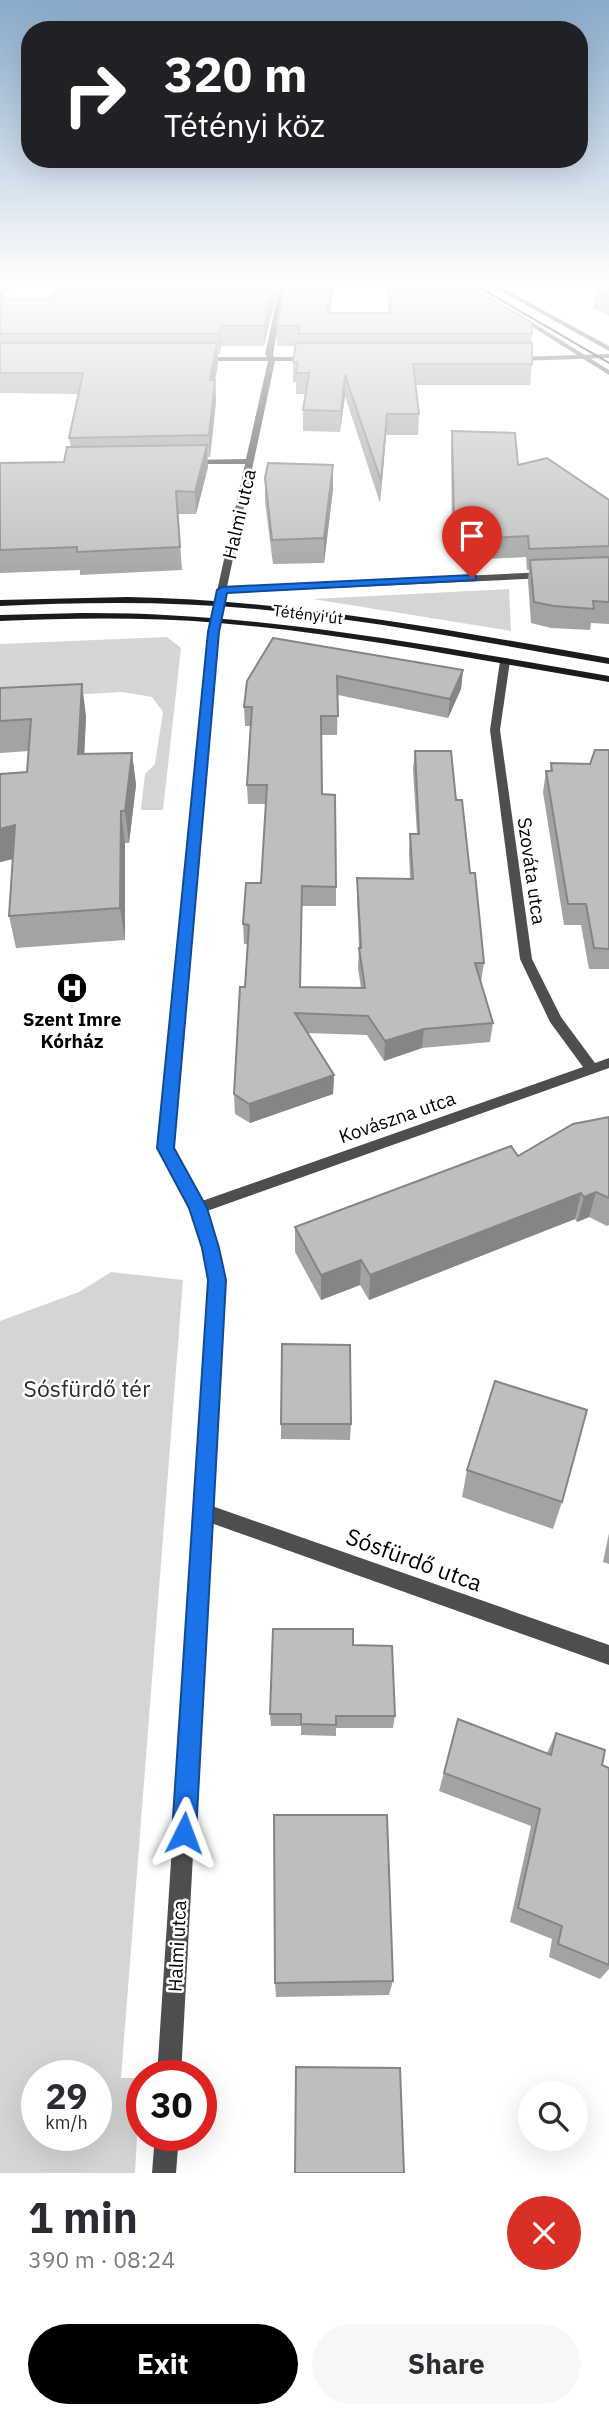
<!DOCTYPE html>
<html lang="en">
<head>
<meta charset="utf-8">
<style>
	:root { --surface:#fff; --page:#f7f7f7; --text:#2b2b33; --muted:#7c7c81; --accent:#000 }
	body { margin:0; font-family:"IBM Plex Sans",sans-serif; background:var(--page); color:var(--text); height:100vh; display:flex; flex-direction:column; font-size:26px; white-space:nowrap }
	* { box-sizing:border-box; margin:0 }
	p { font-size:23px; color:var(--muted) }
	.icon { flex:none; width:38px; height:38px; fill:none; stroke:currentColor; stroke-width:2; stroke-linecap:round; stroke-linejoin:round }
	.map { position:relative; height:2173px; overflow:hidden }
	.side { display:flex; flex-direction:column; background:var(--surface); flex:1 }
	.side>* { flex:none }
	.hud { position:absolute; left:21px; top:21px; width:567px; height:147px; border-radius:28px; box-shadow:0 7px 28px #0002; background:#202124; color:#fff; overflow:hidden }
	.controls { position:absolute; left:518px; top:2081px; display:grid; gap:14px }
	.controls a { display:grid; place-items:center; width:70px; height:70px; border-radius:50%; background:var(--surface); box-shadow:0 7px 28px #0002; font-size:35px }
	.speed { position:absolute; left:21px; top:2060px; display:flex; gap:14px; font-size:35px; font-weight:700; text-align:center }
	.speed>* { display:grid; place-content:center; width:91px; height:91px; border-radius:50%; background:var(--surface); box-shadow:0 7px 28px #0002; line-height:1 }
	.speed small { font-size:18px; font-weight:400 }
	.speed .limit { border:10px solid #d22; background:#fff; color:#111 }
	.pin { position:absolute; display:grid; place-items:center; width:60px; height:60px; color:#fff; margin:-72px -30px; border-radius:50% 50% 50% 0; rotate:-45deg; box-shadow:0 0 7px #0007 }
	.pin .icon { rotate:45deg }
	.me { position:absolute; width:77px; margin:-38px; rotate:3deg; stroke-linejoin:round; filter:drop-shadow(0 0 5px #0008) }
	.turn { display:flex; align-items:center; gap:24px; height:147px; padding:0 28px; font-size:32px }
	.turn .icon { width:91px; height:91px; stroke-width:2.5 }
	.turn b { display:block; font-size:49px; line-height:60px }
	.round { display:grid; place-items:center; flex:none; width:74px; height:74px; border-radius:37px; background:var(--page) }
	.head { display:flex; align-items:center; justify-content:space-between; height:119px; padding:0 28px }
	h1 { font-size:42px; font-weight:800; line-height:52px }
	.button { display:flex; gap:14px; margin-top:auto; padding:14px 28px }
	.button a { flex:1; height:80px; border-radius:42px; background:var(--accent); color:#fff; font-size:28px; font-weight:800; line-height:80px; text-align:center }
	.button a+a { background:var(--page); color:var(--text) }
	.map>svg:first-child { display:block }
</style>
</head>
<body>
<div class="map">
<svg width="609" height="2173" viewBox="0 0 609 2173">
	<rect width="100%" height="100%" fill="#fff"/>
	<g fill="#d5d5d5" fill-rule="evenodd">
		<path d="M509 589 511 631 313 599Z"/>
		<path d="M167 637 181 648 163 810H141L145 774 155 764 163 712 152 697 122 692 0 699V644Z"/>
		<path d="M111 1272 183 1280 121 2078H140L135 2173H0V1321L79 1292ZM37 2076H96V2135H37Z"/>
	</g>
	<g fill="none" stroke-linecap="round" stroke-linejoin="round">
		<g fill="#4e4e4e" fill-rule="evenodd">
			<path d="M280 285H286L273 354 274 357H310L314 359 310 361H275L227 587 546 572 551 575 546 578 226 593 218 632 172 1148 202 1201 583 1067 550 1022 520 959 490 730 500 661 505 658 510 661 500 730 532 959 561 1017 595 1063 609 1058V1068L207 1211 219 1248 225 1280 212 1506 609 1645V1665L211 1523 181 2076H157L209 1280 203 1248 191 1209 158 1148 208 632 245 464H189L185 462 189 460 246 459 268 361H201L197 359 201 357H267L265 354Z"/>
			<path d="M609 354V358L516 361 512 359 516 357Z"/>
			<path d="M155 2135H179L176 2173H152Z"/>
		</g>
		<g fill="#4e4e4e" fill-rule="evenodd">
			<path d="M490 285H497L609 346V351Z"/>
			<path d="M515 314H519L609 370V375L515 316Z"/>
		</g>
		<g fill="#1b1b1b" fill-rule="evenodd">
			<path d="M128 597C291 600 449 630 609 658V664C492 644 374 620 256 609 171 601 85 602 0 606V600Z"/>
			<path d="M82 613C260 612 434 646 609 676V682C479 660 350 634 219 623 146 617 73 618 0 621V615Z"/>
		</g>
		<path stroke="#000" stroke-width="2" d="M475 285 609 363"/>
	</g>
	<g fill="#a3a3a3">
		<path d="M0 285 2 299H50L279 285 264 346H221L220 354H218V364L215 380 216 401 210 457H207L208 467 196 514H178L182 570 80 575V570L0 573V463L64 462 71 447 69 438 79 394 0 393Z"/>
		<path d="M334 285 330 313H388L386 285H468L532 334 531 343 532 364 530 385H415L419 414 418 435H386L380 503 345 396 340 432 303 431V410L306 394H296V382H293V362L296 346H277V326Z"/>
		<path d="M609 286V316L593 308 596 291Z"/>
		<path d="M452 431 518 465 609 500V624L591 623 590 630 551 628 531 623 528 581 529 570H527L526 557 488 559 487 557 460 558 452 536 451 451Z"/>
		<path d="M265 478 333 489 324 563 273 564 265 502Z"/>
		<path d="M463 670 461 689 448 718 338 695 337 735H321L322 794 336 887V906H302L300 987 361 988 358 968 359 948 357 897V878H410L409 853 410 834H417L413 770 415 751 456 800 470 873 484 963 481 982 493 1023 490 1042 422 1048 384 1061 367 1035 307 1033 334 1075 333 1094 250 1123 235 1114 234 1094 245 987 248 944H244L243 924 261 883 266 804H248L247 785 251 726H245L244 707 247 681Z"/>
		<path d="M0 688 86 716 84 753H132L136 785 129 843H125V940L16 948 9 916 13 859 0 862V774L27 772 29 751 0 753Z"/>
		<path d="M609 750V969H589L581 925H564L543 792 546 771H550L551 763 590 764Z"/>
		<path d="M609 1117V1225L607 1226 589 1217 577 1222 575 1219 369 1300 360 1285 321 1300 295 1252V1227L518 1156Z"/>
		<path d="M281 1424H351L350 1440 281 1439Z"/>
		<path d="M467 1470 562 1502 553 1529 462 1497Z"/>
		<path d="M609 1533V1564L603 1562Z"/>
		<path d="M353 1645 395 1716 393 1728H336V1736L301 1735V1726H271L270 1714Z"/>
		<path d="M458 1719 547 1753 556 1733 602 1765 609 1768V1969L600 1979 549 1957 552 1939 510 1922 531 1826 439 1791Z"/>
		<path d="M393 1981 389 1995 276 1997 275 1983Z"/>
	</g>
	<g fill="#858585">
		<path d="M0 285H11L0 303Z"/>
		<path d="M274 285H279L264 346V326Z"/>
		<path d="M332 285H334L327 332V313Z"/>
		<path d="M221 326V346L220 354 219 334Z"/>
		<path d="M217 343 218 364 211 400 210 380Z"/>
		<path d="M345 375V396L340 432 341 411Z"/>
		<path d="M215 380 216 401 210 457 209 435Z"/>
		<path d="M387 414 386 435 380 503 381 481Z"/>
		<path d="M207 445 208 467 196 514 195 492Z"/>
		<path d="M333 465V489L324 563V538Z"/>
		<path d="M463 670 461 689 448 718 450 699Z"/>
		<path d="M82 684 86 716 83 785 78 754Z"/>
		<path d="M132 753 136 785 129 843 125 811Z"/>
		<path d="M121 811 125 843V940L120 908Z"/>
		<path d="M15 825 21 857 0 862V829Z"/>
		<path d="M424 1029 422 1048 384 1061 385 1041Z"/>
		<path d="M334 1075 333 1094 250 1123 249 1104Z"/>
		<path d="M596 1192 589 1217 577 1222 584 1197Z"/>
		<path d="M581 1193 575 1219 369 1300 370 1275Z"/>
		<path d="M361 1260 360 1285 321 1300V1275Z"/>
	</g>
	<g fill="#bebebe" stroke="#858585" stroke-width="2">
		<path d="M60 285H274L264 326H221L219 334H0V299H50Z"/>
		<path d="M285 285H332L327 313H391L388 285H468L531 322 532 334H298L300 326H277Z"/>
		<path d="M609 286V297L596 291Z"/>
		<path d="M0 343H217L210 380H215L209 435 69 438 83 373H0Z"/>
		<path d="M296 343H532V364H413L419 414H387L381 481 345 375 341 411 303 410 309 373H296L298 362H293Z"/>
		<path d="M452 431 515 433 518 465 547 458 609 500V546L529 549 528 536 490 538 489 536 462 537 454 516Z"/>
		<path d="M207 445 195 492 176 491 180 547 77 552V547L0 550V463L64 462 67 447Z"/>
		<path d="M268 463 333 465 324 538 272 540 265 478Z"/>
		<path d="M609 557V602L593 601 594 609 554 606 534 602 530 560Z"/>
		<path d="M273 638 463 670 450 699 337 676 338 716H321L322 794 335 795 336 887 302 886 300 987 365 988 359 948H361L357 878 413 879 410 834H419L415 751H451L456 800H462L470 873H475L484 963H475L493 1023 424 1029 385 1041 368 1016 295 1013 334 1075 249 1104 234 1094 240 987H245L249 925 243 924 246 883H261L267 785H247L252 707H244L247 681Z"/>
		<path d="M82 684 78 754 132 753 125 811H121L120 908 9 916 15 825 0 829V774L27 772 31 719 0 721V688Z"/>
		<path d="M595 750H609V949L594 948 586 904H568L546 771H552L551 763 590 764Z"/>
		<path d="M609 1117V1198L596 1192 584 1197 581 1193 370 1275 361 1260 321 1275 295 1227 511 1146 518 1156 573 1124Z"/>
		<path d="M282 1344 350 1345 351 1424H281Z"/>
		<path d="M495 1381 587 1410 562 1502 467 1470Z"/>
		<path d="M273 1629H353V1645L392 1646 395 1716H336V1725L301 1724V1714H270Z"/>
		<path d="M458 1719 551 1755 556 1733 605 1750 602 1765 609 1768V1965L558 1944 562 1926 518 1908 540 1809 444 1773Z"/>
		<path d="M274 1815H387L393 1981 275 1983Z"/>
		<path d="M296 2067 400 2068 404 2173H295Z"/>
	</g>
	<linearGradient id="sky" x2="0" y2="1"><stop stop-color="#89aaca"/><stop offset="0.48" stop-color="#fff"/><stop offset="1" stop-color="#fff" stop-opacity="0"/></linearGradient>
	<rect width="609" height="589" fill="url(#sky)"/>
	<path fill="#1a73e8" stroke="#114b97" stroke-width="2" d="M472 575 476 576V580L227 593 219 632 174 1148 207 1208 219 1248 226 1280 196 1833 192 1842 184 1845 175 1842 172 1833 208 1280 202 1248 189 1208 157 1148 208 632 217 590 222 587Z"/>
	<defs>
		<g id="hospital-disc" transform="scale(1.575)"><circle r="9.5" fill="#000" stroke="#fff"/><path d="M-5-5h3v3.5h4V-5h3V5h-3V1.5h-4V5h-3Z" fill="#fff"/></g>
	</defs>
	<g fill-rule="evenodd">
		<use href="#hospital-disc" x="72" y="988"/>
	</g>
	<g text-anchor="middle" stroke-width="5" stroke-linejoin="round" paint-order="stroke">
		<g font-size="16" fill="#000" stroke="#fff">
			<text transform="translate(308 614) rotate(7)" y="6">Tétényi út</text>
		</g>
		<g font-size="19" fill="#000" stroke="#fff">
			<text transform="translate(239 514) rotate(-77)" y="7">Halmi utca</text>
			<text transform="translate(532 871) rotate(82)" y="7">Szováta utca</text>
			<text transform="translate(397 1117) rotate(-19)" y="7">Kovászna utca</text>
			<text transform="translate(177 1946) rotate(-87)" y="7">Halmi utca</text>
		</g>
		<g font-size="19" font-weight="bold" fill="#000" stroke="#fff">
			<text x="72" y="1026">Szent Imre<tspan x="72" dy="22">Kórház</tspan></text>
		</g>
		<g font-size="23" fill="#2c2c2c" stroke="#fff">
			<text x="87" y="1397">Sósfürdő tér</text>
		</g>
		<g font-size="23" fill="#000" stroke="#fff">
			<text transform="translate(414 1560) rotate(20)" y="8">Sósfürdő utca</text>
		</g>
	</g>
</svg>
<div class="controls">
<a><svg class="icon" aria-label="search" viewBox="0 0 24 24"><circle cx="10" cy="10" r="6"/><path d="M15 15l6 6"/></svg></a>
</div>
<div class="speed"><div>29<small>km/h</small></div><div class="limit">30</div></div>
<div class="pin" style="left:472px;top:578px;background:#d93025"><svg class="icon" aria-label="arrive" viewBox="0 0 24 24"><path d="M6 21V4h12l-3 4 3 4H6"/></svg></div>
<svg class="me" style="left:184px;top:1833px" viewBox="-20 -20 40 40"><path d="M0-17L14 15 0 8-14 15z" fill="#1a73e8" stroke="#fff" stroke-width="4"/></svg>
<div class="hud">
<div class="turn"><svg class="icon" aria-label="right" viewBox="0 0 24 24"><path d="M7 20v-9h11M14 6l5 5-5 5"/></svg><div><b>320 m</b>Tétényi köz</div></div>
</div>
</div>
<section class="side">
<div class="head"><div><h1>1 min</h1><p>390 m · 08:24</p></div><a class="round" style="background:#d93025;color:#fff"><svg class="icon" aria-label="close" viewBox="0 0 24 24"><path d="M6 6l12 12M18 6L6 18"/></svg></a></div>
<div class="button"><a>Exit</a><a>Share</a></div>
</section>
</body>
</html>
